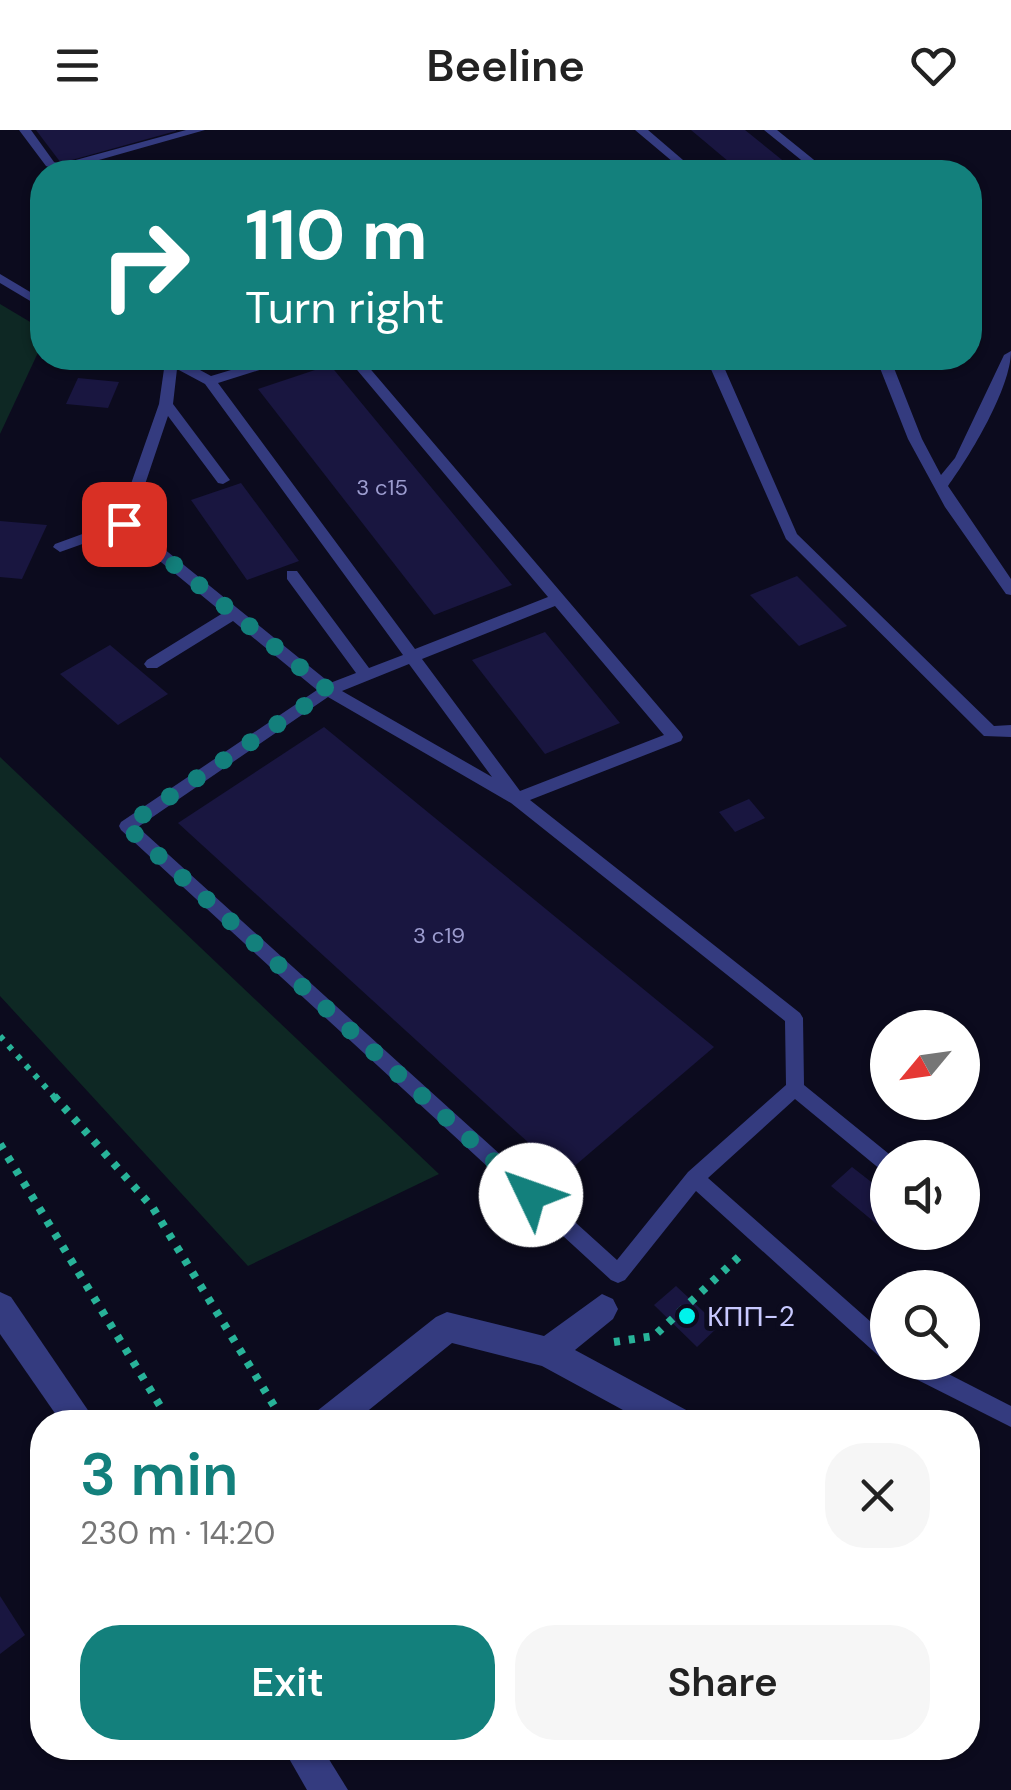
<!DOCTYPE html>
<html lang="en">
<head>
<meta charset="utf-8">
<style>
	:root { --surface:#fff; --page:#f6f6f6; --text:#222; --muted:#767676; --accent:#13807c }
	body { margin:0; font-family:"DM Sans",sans-serif; background:var(--page); color:var(--text); height:100vh; display:flex; flex-direction:column; font-size:38px; white-space:nowrap }
	* { box-sizing:border-box; margin:0 }
	p { font-size:32px; color:var(--muted) }
	.icon { flex:none; width:55px; height:55px; fill:none; stroke:currentColor; stroke-width:2; stroke-linecap:round; stroke-linejoin:round }
	.map { position:relative; flex:1; overflow:hidden }
	.details { position:absolute; left:30px; top:1280px; width:950px; height:350px; display:flex; flex-direction:column; background:var(--surface); border-radius:40px; box-shadow:0 2px 8px #0004 }
	.details>* { flex:none }
	.hud { position:absolute; left:30px; top:30px; width:952px; height:210px; border-radius:40px; box-shadow:0 2px 8px #0004; background:#13807c; color:#fff; overflow:hidden }
	.needle { width:65px; rotate:241deg }
	.tools { position:absolute; left:870px; top:880px; display:grid; gap:20px }
	.tools a { display:grid; place-items:center; width:110px; height:110px; border-radius:50%; background:var(--surface); box-shadow:0 2px 8px #0004; font-size:50px }
	.pin { position:absolute; display:grid; place-items:center; width:85px; height:85px; color:#fff; margin:-42px; border-radius:20px; box-shadow:0 5px 15px #0006 }
	.me { position:absolute; width:110px; margin:-55px; rotate:312deg; stroke-linejoin:round; filter:drop-shadow(0 0 8px #0008) }
	.turn { display:flex; align-items:center; gap:35px; height:210px; padding:0 50px; font-size:45px }
	.turn .icon { width:130px; height:130px; stroke-width:2.5 }
	.turn b { display:block; font-size:70px; line-height:85px }
	.round { display:grid; place-items:center; flex:none; width:105px; height:105px; border-radius:40px; background:var(--page) }
	.summary { display:flex; align-items:center; justify-content:space-between; height:170px; padding:0 50px }
	h1 { font-size:60px; font-weight:600; line-height:75px; color:var(--accent) }
	.button { display:flex; gap:20px; margin-top:auto; padding:20px 50px }
	.button a { flex:1; height:115px; border-radius:40px; background:var(--accent); color:#fff; font-size:40px; font-weight:600; line-height:115px; text-align:center }
	.button a+a { background:var(--page); color:var(--text) }
	header { display:flex; justify-content:space-between; align-items:center; height:130px; padding:0 50px; background:var(--surface); font-size:45px; font-weight:600 }
	.map>svg:first-child { display:block }
</style>
</head>
<body>
<header><svg class="icon" aria-label="menu" viewBox="0 0 24 24"><path d="M4 6h16M4 12h16M4 18h16"/></svg>Beeline<svg class="icon" aria-label="heart" viewBox="0 0 24 24"><path d="M12 20l-8-8c-3-5 5-10 8-4 3-6 11-1 8 4z"/></svg></header>
<div class="map">
<svg width="1011" height="1660" viewBox="0 0 1011 1660">
	<rect width="100%" height="100%" fill="#0c0b1e"/>
	<g fill="#0e2824">
		<path d="M0 174 42 199V214L0 304Z"/>
		<path d="M0 627 439 1044 248 1136 0 866Z"/>
	</g>
	<g fill="#191640">
		<path d="M36 0H176V1L61 33Z"/>
		<path d="M691 0H745L797 42H741Z"/>
		<path d="M330 235 512 455 434 485 258 259Z"/>
		<path d="M78 248 119 252 108 278 66 274Z"/>
		<path d="M241 353 299 431 247 450 191 370Z"/>
		<path d="M0 391 47 395 22 449 0 447Z"/>
		<path d="M797 446 847 496 799 516 750 465Z"/>
		<path d="M545 502 620 593 545 624 472 530Z"/>
		<path d="M110 515 168 564 118 595 60 544Z"/>
		<path d="M324 597 714 917 564 1045 178 693Z"/>
		<path d="M749 669 765 688 735 702 719 682Z"/>
		<path d="M852 1037 888 1065V1102H905L897 1111 831 1056Z"/>
		<path d="M676 1156 719 1196 697 1217 654 1175Z"/>
		<path d="M0 1466 25 1505 0 1524Z"/>
	</g>
	<g fill="none" stroke-linecap="round" stroke-linejoin="round">
		<path stroke="#28b399" stroke-width="6" stroke-dasharray="5 8" stroke-linecap="butt" d="M0 906 56 969"/>
		<g stroke="#28b399" stroke-width="8" stroke-dasharray="6 9" stroke-linecap="butt">
			<path d="M54 966 153 1078 284 1292"/>
			<path d="M0 1014 170 1292"/>
			<path d="M614 1212 654 1206 743 1123"/>
		</g>
		<g fill="#343b7f" fill-rule="evenodd">
			<path d="M19 0H31L54 32 61 34 186 0H205L60 41 46 36Z"/>
			<path d="M635 0H648L697 42H685Z"/>
			<path d="M764 0H777L829 42H816Z"/>
			<path d="M0 144 42 169V178L0 153Z"/>
			<path d="M1011 221C1011 258 970 326 948 356L1011 449V465L1006 464 945 377 908 309 876 228H890L922 309 941 345 955 328 1004 225Z"/>
			<path d="M160 228H178L211 246 271 228H289L288 231 218 253 415 519 548 467 347 228H361L681 603 683 607 681 611 530 670 800 883 803 888 804 955 894 1028H888V1042L881 1040 795 969 708 1048 888 1207V1230L881 1228 696 1061 625 1150 618 1153 611 1150 121 700 119 696 121 692 317 560 233 491 157 538H147L144 534 147 530 223 483 122 400 60 422 53 417 55 414 118 391 159 274 165 232ZM177 239 205 254 403 525 369 538 297 441H287V449L356 543 330 553 132 393 168 286 218 353 223 354 230 350 173 274ZM555 476 664 605 520 661 422 529ZM409 534 492 647 342 561ZM328 567 511 673 785 891 786 955 688 1042 617 1130 138 697Z"/>
			<path d="M706 228H720L797 404 994 596 1011 595V607L984 606 786 409Z"/>
			<path d="M893 1232H925L1011 1276V1297L896 1239Z"/>
		</g>
		<path fill="#343b7f" fill-rule="evenodd" d="M602 1164 613 1169 618 1179 613 1189 575 1220 688 1281 692 1292H645L542 1236 452 1213 354 1292H313L317 1281 436 1187 447 1182 544 1206Z"/>
		<g fill="#343b7f" fill-rule="evenodd">
			<path d="M0 1162 11 1167 96 1292H61L0 1204Z"/>
			<path d="M283 1618H322L348 1660H307Z"/>
		</g>
	</g>
	<g fill="none" stroke-linecap="round" stroke-linejoin="round">
		<path stroke="#13807c" stroke-width="18" stroke-dasharray="0 32.4" d="M124 394 328 560 126 696 531 1065"/>
	</g>
	<circle fill="#00f3eb" stroke="#0c0b1e" stroke-width="4" cx="687" cy="1186" r="10"/>
	<g text-anchor="middle" stroke-width="10" stroke-linejoin="round" paint-order="stroke">
		<g font-size="22" fill="#9c9ccf">
			<text x="382" y="365">3 c15</text>
			<text x="439" y="813">3 c19</text>
		</g>
		<g font-size="28" fill="#c8c9ff" stroke="#0c0b1e" text-anchor="start">
			<text x="707" y="1196">КПП-2</text>
		</g>
	</g>
</svg>
<div class="tools">
<a><svg class="needle" viewBox="-14 -14 28 28"><path d="M0-13l5 13h-10z" fill="#e53935"/><path d="M0 13l5-13h-10z" fill="#767676"/></svg></a>
<a><svg class="icon" aria-label="sound" viewBox="0 0 24 24"><path d="M4 9h4l5-4v14l-5-4H4zM17 9q2 3 0 6"/></svg></a>
<a><svg class="icon" aria-label="search" viewBox="0 0 24 24"><circle cx="10" cy="10" r="6"/><path d="M15 15l6 6"/></svg></a>
</div>
<div class="pin" style="left:124px;top:394px;background:#d93025"><svg class="icon" aria-label="arrive" viewBox="0 0 24 24"><path d="M6 21V4h12l-3 4 3 4H6"/></svg></div>
<svg class="me" style="left:531px;top:1065px" viewBox="-20 -20 40 40"><circle r="19" fill="#fff"/><path d="M0-13L10 11 0 6-10 11z" fill="#13807c"/></svg>
<div class="hud">
<div class="turn"><svg class="icon" aria-label="right" viewBox="0 0 24 24"><path d="M7 20v-9h11M14 6l5 5-5 5"/></svg><div><b>110 m</b>Turn right</div></div>
</div>
<section class="details">
<div class="summary"><div><h1>3 min</h1><p>230 m · 14:20</p></div><a class="round"><svg class="icon" aria-label="close" viewBox="0 0 24 24"><path d="M6 6l12 12M18 6L6 18"/></svg></a></div>
<div class="button"><a>Exit</a><a>Share</a></div>
</section>
</div>
</body>
</html>
